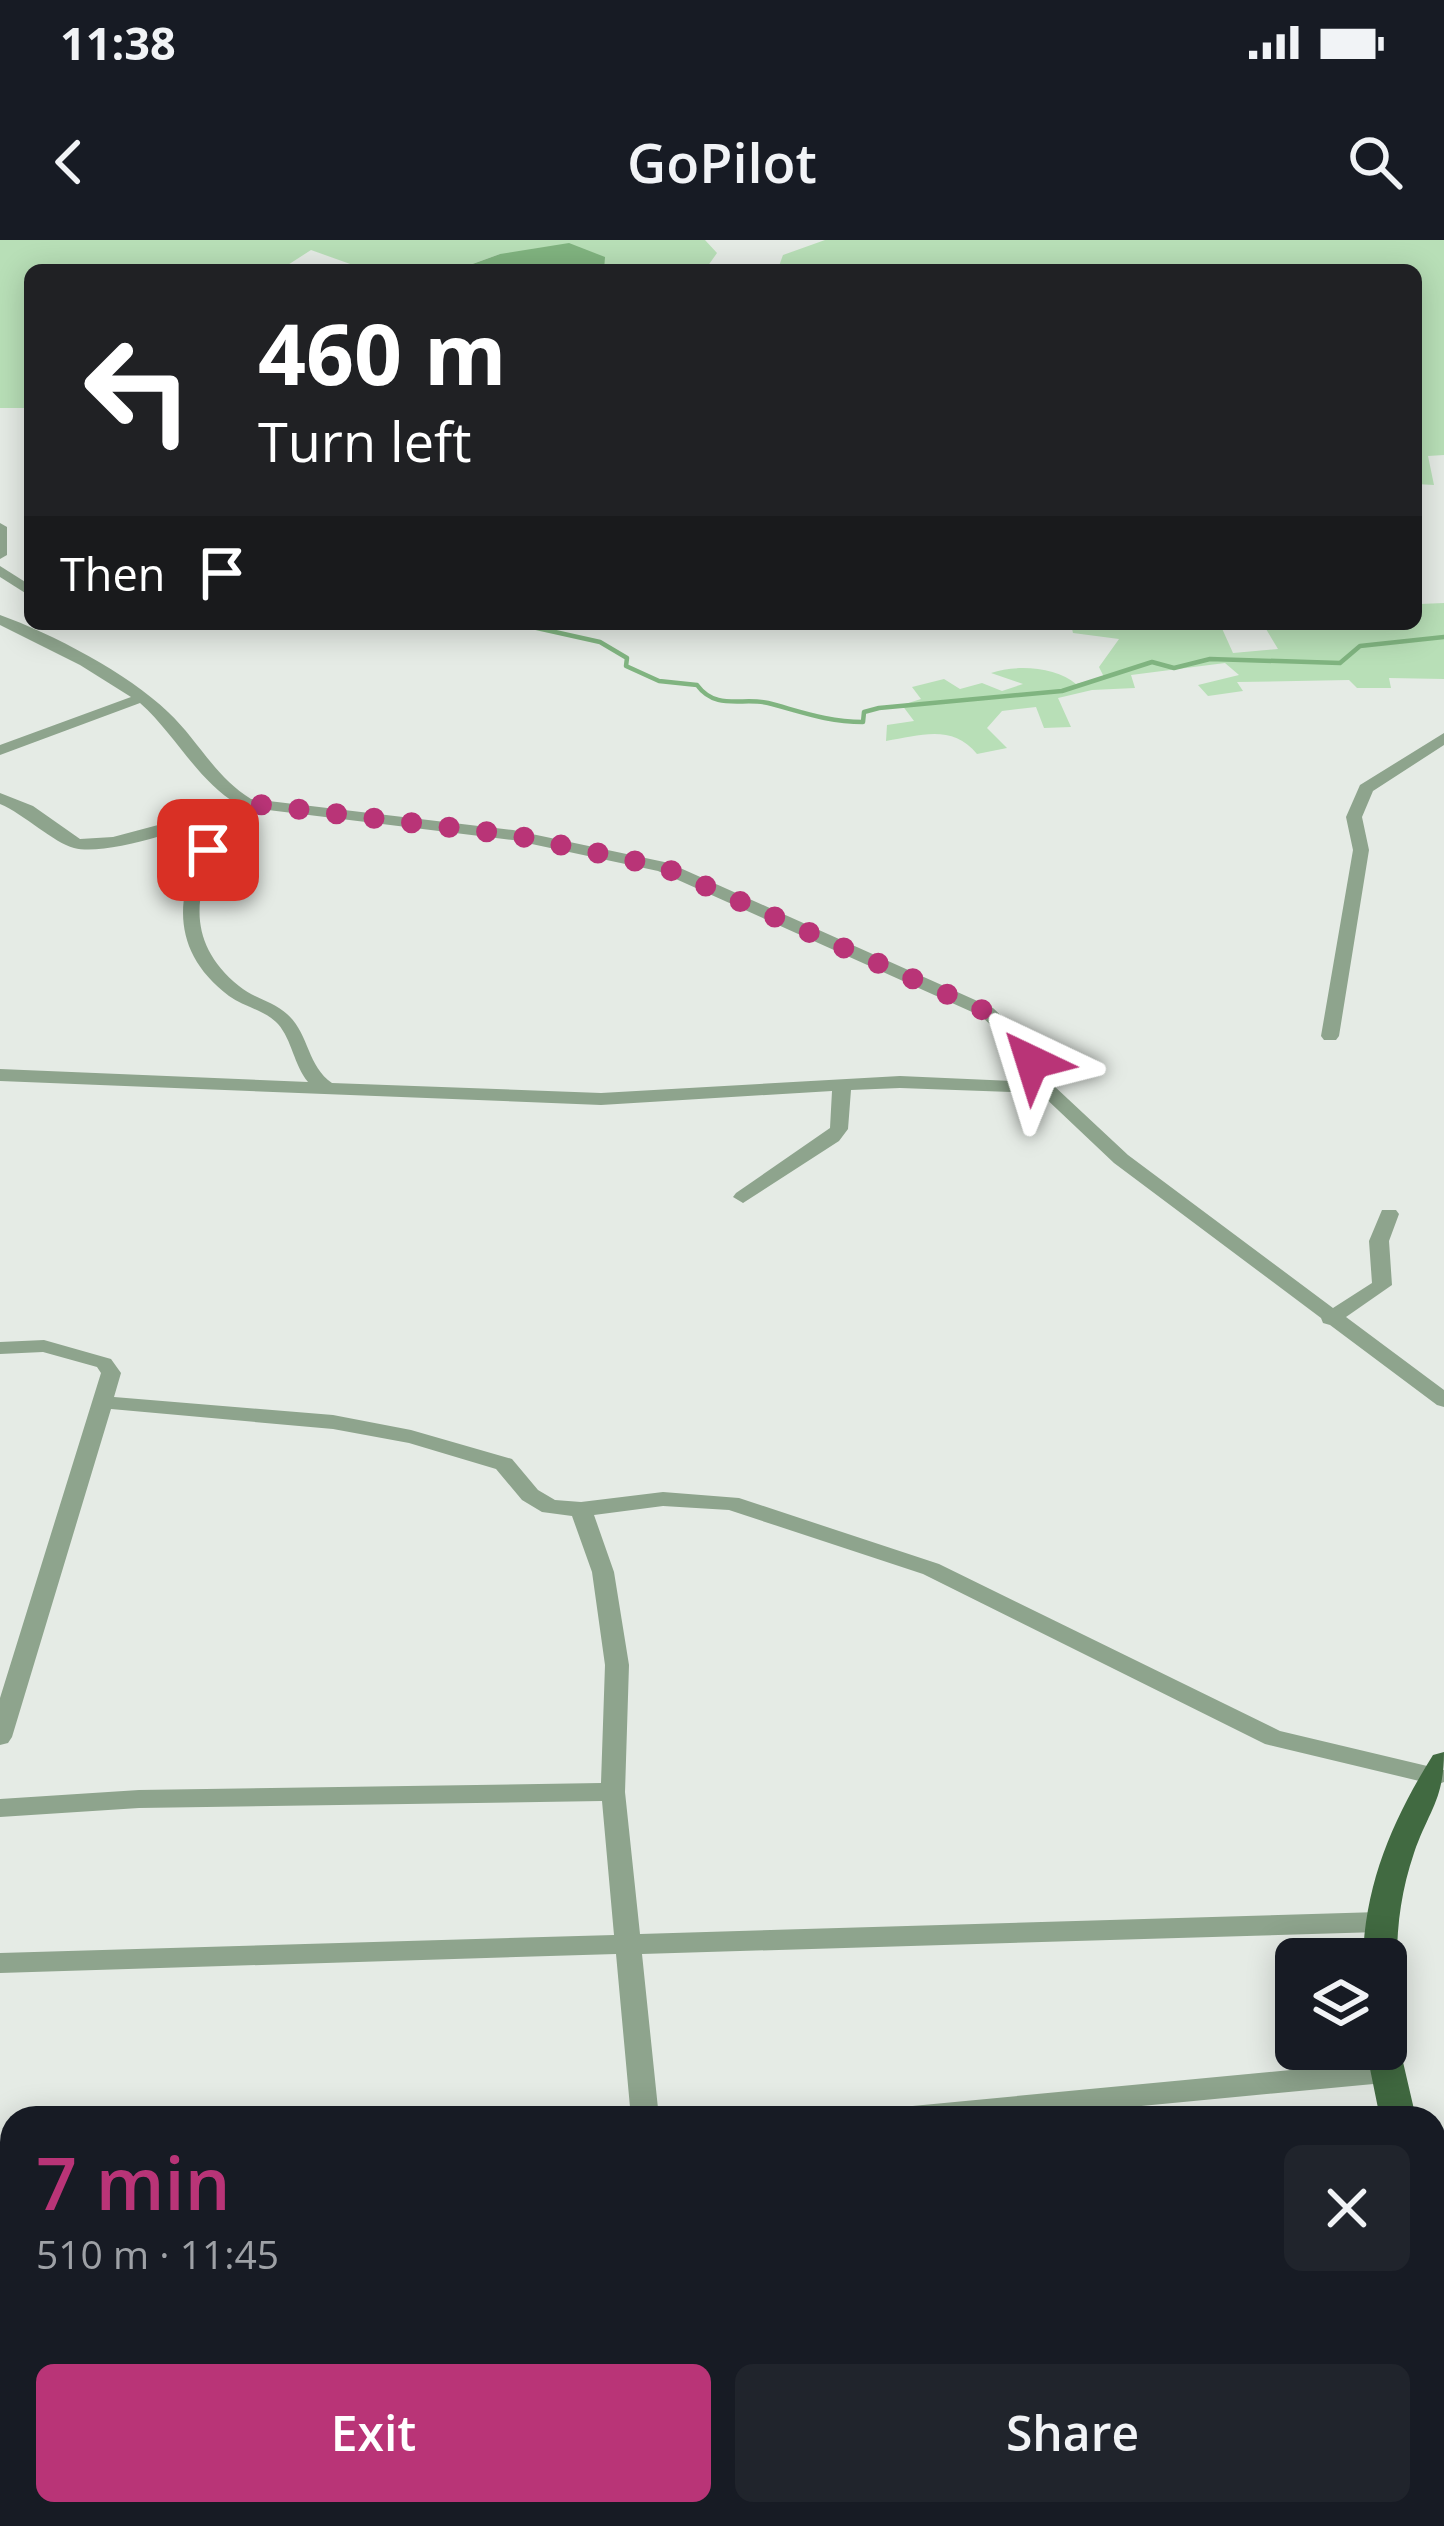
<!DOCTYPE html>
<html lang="en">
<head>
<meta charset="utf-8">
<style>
	:root { --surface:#171b24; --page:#20242c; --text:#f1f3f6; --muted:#9ea1a6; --accent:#b93477 }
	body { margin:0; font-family:"Open Sans",sans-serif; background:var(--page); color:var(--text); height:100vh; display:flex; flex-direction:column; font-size:45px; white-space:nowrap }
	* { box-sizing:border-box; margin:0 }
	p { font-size:39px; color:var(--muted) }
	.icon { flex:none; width:66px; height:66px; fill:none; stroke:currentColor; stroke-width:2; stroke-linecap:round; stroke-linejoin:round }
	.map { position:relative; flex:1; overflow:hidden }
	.details { position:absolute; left:0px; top:1866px; width:1446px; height:420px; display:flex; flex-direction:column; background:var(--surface); border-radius:36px 36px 0 0; box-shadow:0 6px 30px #0003 }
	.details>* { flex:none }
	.top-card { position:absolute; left:24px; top:24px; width:1398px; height:366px; border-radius:18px; box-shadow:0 6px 30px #0003; background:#202124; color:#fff; overflow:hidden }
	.buttons { position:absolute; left:1275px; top:1698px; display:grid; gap:24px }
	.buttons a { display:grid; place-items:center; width:132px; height:132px; border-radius:18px; background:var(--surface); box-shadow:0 6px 30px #0003; font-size:60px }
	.pin { position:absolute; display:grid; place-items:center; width:102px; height:102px; color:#fff; margin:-51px; border-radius:24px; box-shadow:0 6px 18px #0006 }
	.me { position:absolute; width:132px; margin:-66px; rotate:319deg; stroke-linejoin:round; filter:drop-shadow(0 0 9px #0008) }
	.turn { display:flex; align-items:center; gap:42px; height:252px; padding:0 36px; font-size:54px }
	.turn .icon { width:156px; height:156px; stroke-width:2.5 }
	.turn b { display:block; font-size:84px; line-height:102px }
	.then { display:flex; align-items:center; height:114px; padding:0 36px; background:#0003; gap:24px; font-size:45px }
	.round { display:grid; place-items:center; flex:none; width:126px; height:126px; border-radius:18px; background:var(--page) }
	.summary { display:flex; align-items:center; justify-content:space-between; height:204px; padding:0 36px }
	h1 { font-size:72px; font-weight:600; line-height:90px; color:var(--accent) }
	.primary-button { display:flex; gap:24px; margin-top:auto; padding:24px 36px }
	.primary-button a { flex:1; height:138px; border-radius:18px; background:var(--accent); color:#fff; font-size:48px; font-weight:600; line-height:138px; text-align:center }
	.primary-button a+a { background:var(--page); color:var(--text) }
	.status { display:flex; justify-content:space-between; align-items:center; height:84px; padding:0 60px; background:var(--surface); direction:ltr }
	.status svg { height:33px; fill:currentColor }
	header { display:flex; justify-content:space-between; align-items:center; height:156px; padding:0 36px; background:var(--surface); font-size:54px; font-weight:600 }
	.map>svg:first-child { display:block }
</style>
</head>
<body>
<div class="status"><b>11:38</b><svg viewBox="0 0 49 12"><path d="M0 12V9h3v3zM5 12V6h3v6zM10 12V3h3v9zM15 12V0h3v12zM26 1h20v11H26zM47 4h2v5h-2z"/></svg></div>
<header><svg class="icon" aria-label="back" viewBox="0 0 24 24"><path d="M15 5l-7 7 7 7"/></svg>GoPilot<svg class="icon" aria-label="search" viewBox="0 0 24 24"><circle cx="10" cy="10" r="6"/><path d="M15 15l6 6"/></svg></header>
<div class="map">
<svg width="1444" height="2286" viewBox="0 0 1444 2286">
	<rect width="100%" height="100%" fill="#e5ebe5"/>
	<g fill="#b8dfb7">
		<path d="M0 0H705L717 13 705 30H604V17L500 14 456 30H367L311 10 280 30H30V168H0Z"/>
		<path d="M825 0H1444V215L1428 216 1434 245 1416 244V30H767L779 26 783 15Z"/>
		<path d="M1444 363V439L1389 438 1391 448H1357L1349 440 1237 442 1243 451 1208 456 1198 445 1239 435 1225 423 1131 435 1135 448 1092 450 1058 458 1071 487 1044 488 1036 467 1002 471 987 488 1007 508 977 514C953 484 921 495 886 501L887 485 914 481 902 465 921 459 912 447 944 439 960 449 982 443 1002 451 1023 444 991 433C1016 424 1057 427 1076 444L1104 437 1099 427 1119 399 1073 393 1071 384 1173 388 1220 384 1233 413 1278 409 1263 384H1364L1373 389 1416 384 1420 364Z"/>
	</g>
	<path fill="#80b37f" d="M569 3 605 17 604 30H456L500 14Z"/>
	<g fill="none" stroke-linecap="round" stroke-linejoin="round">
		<g stroke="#80b480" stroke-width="4.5">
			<path d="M479 384H487"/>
			<path d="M519 384 600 402 627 418 626 426 659 441 697 445C716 471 743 457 768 463 802 472 828 482 863 482L864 472 879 468 1062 451 1152 422 1174 428 1210 419 1340 423 1360 406 1444 397"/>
		</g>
		<g fill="#8ea48d" fill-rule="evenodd">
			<path d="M0 283 7 287V315L0 319Z"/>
			<path d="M0 326 30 345V356L0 337Z"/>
			<path d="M0 375C51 393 129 434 168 472 198 500 215 537 251 559L513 590 669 623 993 768 1025 798 1053 845 1128 915 1333 1068 1372 1043 1369 1001 1382 970H1396L1399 974 1389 1001 1392 1045 1346 1077 1444 1150V1167L1437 1165 1330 1085 1323 1083 1321 1078 1114 923 1040 853 900 848 851 850 848 889 839 901 743 963 733 957 736 953 830 888 832 851 601 865 0 841V829L308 842C294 825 292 800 278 784 265 770 244 767 229 756 161 705 176 634 225 577 190 586 107 617 74 608 54 603 24 574 0 564V553L33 566 80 599 113 597 237 564C197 540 175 494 140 463L0 515V505L131 457 80 425 0 385ZM251 568 513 600 658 631 981 776 1012 805 1032 842 900 836 601 853 332 843C307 826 309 793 287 774 273 761 253 758 239 746 172 692 200 621 251 568Z"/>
			<path d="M1444 493V505L1373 551 1362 577 1369 610 1339 796 1336 800H1324L1321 796 1353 610 1346 577 1360 545Z"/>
			<path d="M44 1100 111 1119 121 1133 114 1157 333 1175 411 1190 512 1219 538 1250 555 1260 581 1262 663 1252 739 1258 939 1324 1280 1491 1444 1530V1542L1436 1545 1265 1504 923 1334 729 1270 663 1266 594 1275 614 1332 629 1425 625 1552 640 1694 1379 1672 1388 1675 1392 1682 1388 1689 1379 1692 642 1714 659 1878H631L616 1714 0 1733V1713L614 1695 602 1561 139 1568 0 1577V1559L139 1550 601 1543 605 1425 592 1332 572 1276 542 1272 522 1260 496 1229 409 1203 333 1189 111 1169 12 1497 8 1503 0 1505V1458L101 1133 97 1127 43 1112 0 1114V1102Z"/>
			<path d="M1384 1821 1393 1825 1397 1832 1393 1839 1384 1843 1015 1878H888L892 1870 902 1867Z"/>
			<path d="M12 1945V1967L0 1968V1946Z"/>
			<path d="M1444 2034V2058L1434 2059V2035Z"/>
			<path d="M12 2266V2274H67L63 2284 57 2286H0V2268Z"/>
			<path d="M667 2274H697L700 2286H670Z"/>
		</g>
		<g fill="#416a41" fill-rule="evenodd">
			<path d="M1444 1512C1444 1560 1429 1570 1414 1613 1402 1648 1397 1683 1397 1719L1386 1730V1719H1363C1365 1643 1393 1579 1433 1515Z"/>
			<path d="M1386 1797 1395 1800 1400 1809 1416 1878H1380L1366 1809H1386Z"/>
			<path d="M1434 1983 1444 1986V2047L1434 2044Z"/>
		</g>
	</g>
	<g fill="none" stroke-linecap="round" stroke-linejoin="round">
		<path stroke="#b93477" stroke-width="21" stroke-dasharray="0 37.8" d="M208 610 247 563 514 595 663 627 987 772 1032 822"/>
	</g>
</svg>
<div class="buttons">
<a><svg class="icon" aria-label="layers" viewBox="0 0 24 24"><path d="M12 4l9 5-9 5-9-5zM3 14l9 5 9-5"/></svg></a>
</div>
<div class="pin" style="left:208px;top:610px;background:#d93025"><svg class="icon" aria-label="arrive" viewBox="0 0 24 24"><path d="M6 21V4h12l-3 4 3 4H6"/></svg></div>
<svg class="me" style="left:1032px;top:822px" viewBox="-20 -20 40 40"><path d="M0-17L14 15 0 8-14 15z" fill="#b93477" stroke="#fff" stroke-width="4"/></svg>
<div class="top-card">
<div class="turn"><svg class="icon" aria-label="left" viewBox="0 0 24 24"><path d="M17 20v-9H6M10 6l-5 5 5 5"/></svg><div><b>460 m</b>Turn left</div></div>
<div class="then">Then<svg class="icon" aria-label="arrive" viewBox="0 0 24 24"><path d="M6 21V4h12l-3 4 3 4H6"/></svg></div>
</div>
<section class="details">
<div class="summary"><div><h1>7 min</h1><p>510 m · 11:45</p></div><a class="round"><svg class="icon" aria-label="close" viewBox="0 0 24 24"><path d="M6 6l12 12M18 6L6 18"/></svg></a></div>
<div class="primary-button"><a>Exit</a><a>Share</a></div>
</section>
</div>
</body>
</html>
